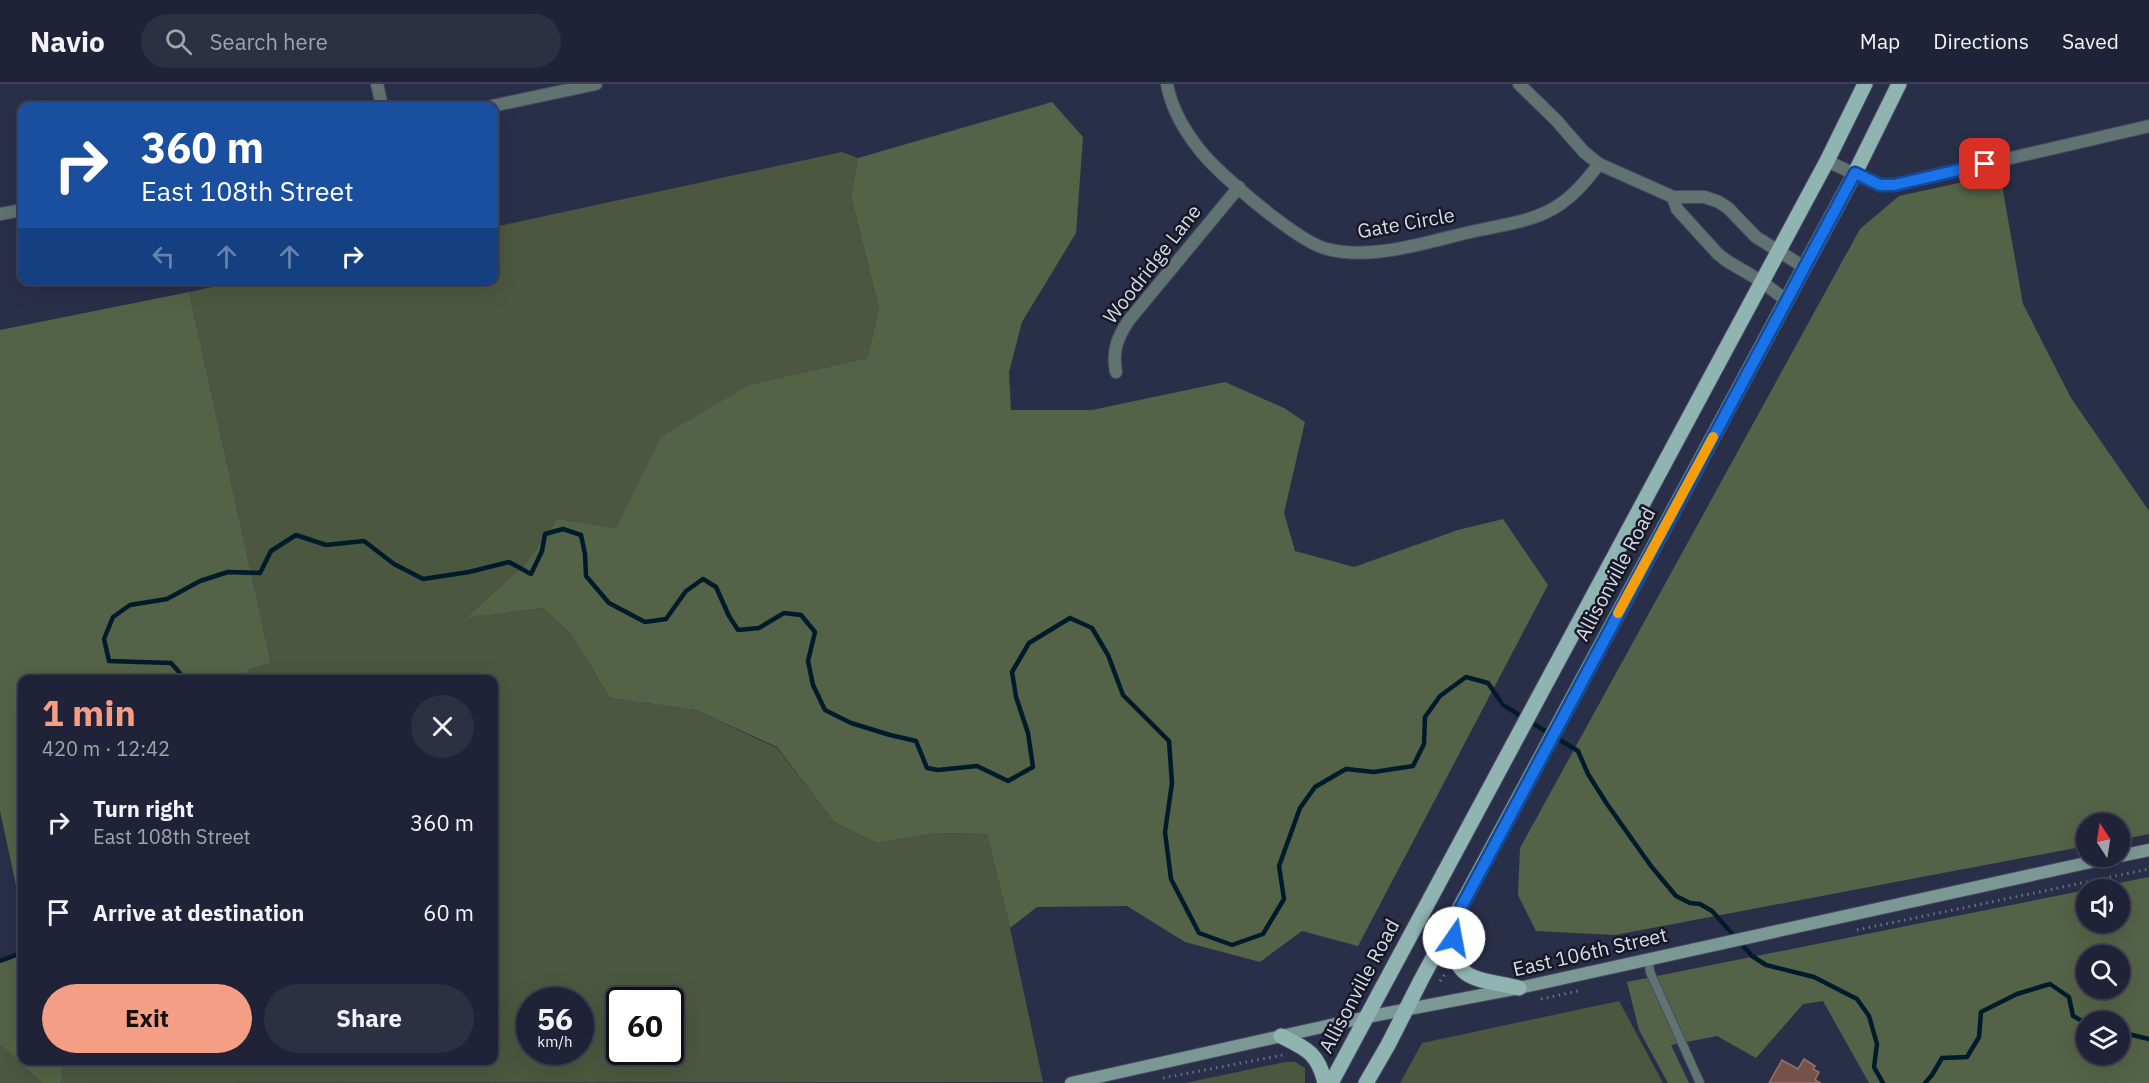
<!DOCTYPE html>
<html lang="en">
<head>
<meta charset="utf-8">
<style>
	:root { --surface:#202337; --page:#2d2f42; --text:#f1f3f6; --muted:#a2a4ad; --line:#3d4052; --accent:#f49e86 }
	body { margin:0; font-family:"IBM Plex Sans",sans-serif; background:var(--page); color:var(--text); height:100vh; display:flex; flex-direction:column; font-size:22px; white-space:nowrap }
	* { box-sizing:border-box; margin:0 }
	p { font-size:20px; color:var(--muted) }
	.icon { flex:none; width:33px; height:33px; fill:none; stroke:currentColor; stroke-width:2; stroke-linecap:round; stroke-linejoin:round }
	.map { position:relative; flex:1; overflow:hidden }
	.drawer { position:absolute; left:18px; top:591px; width:480px; height:390px; display:flex; flex-direction:column; background:var(--surface); border-radius:12px; box-shadow:0 6px 24px #0002,0 0 0 2px var(--line) }
	.drawer>* { flex:none }
	.guide { position:absolute; left:18px; top:18px; width:480px; height:183px; border-radius:12px; box-shadow:0 6px 24px #0002,0 0 0 2px var(--line); background:#1a4fa0; color:#fff; overflow:hidden }
	.needle { width:39px; rotate:348deg }
	.controls { position:absolute; left:2076px; top:729px; display:grid; gap:12px }
	.controls a { display:grid; place-items:center; width:54px; height:54px; border-radius:50%; background:var(--surface); box-shadow:0 6px 24px #0002,0 0 0 2px var(--line); font-size:30px }
	.speed { position:absolute; left:516px; top:903px; display:flex; gap:12px; font-size:30px; font-weight:700; text-align:center }
	.speed>* { display:grid; place-content:center; width:78px; height:78px; border-radius:50%; background:var(--surface); box-shadow:0 6px 24px #0002,0 0 0 2px var(--line); line-height:1 }
	.speed small { font-size:15px; font-weight:400 }
	.speed .limit { border:3px solid #111; border-radius:9px; background:#fff; color:#111 }
	.pin { position:absolute; display:grid; place-items:center; width:51px; height:51px; color:#fff; margin:-26px; border-radius:12px; box-shadow:0 3px 9px #0006 }
	.me { position:absolute; width:66px; margin:-33px; rotate:12deg; stroke-linejoin:round; filter:drop-shadow(0 0 4px #0008) }
	.turn { display:flex; align-items:center; gap:21px; height:126px; padding:0 24px; font-size:27px }
	.turn .icon { width:78px; height:78px; stroke-width:2.5 }
	.turn b { display:block; font-size:42px; line-height:51px }
	.lanes { display:flex; align-items:center; height:57px; padding:0 24px; background:#0003; justify-content:center; gap:30px; direction:ltr }
	.lanes .off { opacity:.35 }
	.round { display:grid; place-items:center; flex:none; width:63px; height:63px; border-radius:32px; background:var(--page) }
	.headline { display:flex; align-items:center; justify-content:space-between; height:102px; padding:0 24px }
	h1 { font-size:36px; font-weight:700; line-height:45px; color:var(--accent) }
	.action { display:flex; gap:12px; margin-top:auto; padding:12px 24px }
	.action a { flex:1; height:69px; border-radius:36px; background:var(--accent); color:#111; font-size:24px; font-weight:700; line-height:69px; text-align:center }
	.action a+a { background:var(--page); color:var(--text) }
	ul { padding:0; list-style:none }
	li { display:flex; align-items:center; gap:18px; height:90px; padding:0 24px }
	li div { flex:1 }
	li b { display:block; font-size:22px }
	li em { font-style:normal }
	header { display:flex; align-items:center; gap:36px; box-sizing:border-box; height:84px; padding:0 30px; background:var(--surface); border-bottom:2px solid var(--line) }
	header strong { font-size:28px }
	nav { display:flex; gap:33px; margin-inline-start:auto; font-size:21px }
	.search { width:420px; height:54px; background:var(--page); display:flex; align-items:center; gap:15px; box-sizing:border-box; padding:0 21px; border-radius:33px; color:var(--muted); font-size:22px }
	.map>svg:first-child { display:block }
</style>
</head>
<body>
<header>
<strong>Navio</strong>
<div class="search"><svg class="icon" aria-label="search" viewBox="0 0 24 24"><circle cx="10" cy="10" r="6"/><path d="M15 15l6 6"/></svg>Search here</div>
<nav><a>Map</a><a>Directions</a><a>Saved</a></nav>
</header>
<div class="map">
<svg width="2149" height="999" viewBox="0 0 2149 999">
	<rect width="100%" height="100%" fill="#2a2f49"/>
	<g fill="#4b583f" fill-rule="evenodd">
		<path d="M842 68 858 74 851 112 879 225 867 274 748 301 662 353 616 444 557 435 527 478 468 532 543 524 571 550 610 614 696 626 777 664 834 738 877 759 936 749 987 750 1010 844 1043 998 60 999 63 997 60 977 494 976V596L240 595 249 586 271 579 189 208 244 196H494V143ZM530 916H580V968H530ZM620 916H670V968H620Z"/>
		<path d="M1619 917 1663 999H1400L1422 959Z"/>
		<path d="M0 960 42 999H0Z"/>
		<path d="M1285 978H1295L1305 984V999H1185Z"/>
	</g>
	<g fill="#546347" fill-rule="evenodd">
		<path d="M1052 18 1083 53 1076 149 1022 238 1009 288 1011 326H1092L1225 298 1284 324 1305 338 1284 429 1295 467 1354 483 1458 446 1503 435 1548 501 1358 862 1302 847 1260 878 1185 858 1127 822 1037 823 1010 844 987 750 936 749 877 759 834 738 777 663 696 626 610 614 571 550 543 524 467 533 527 478 557 435 616 444 661 353 748 301 867 274 879 225 851 112 858 74Z"/>
		<path d="M2000 90 2023 220 2071 314 2149 427V750L2120 756V740H2086V762L1615 851 1536 847 1518 811 1520 764 1860 145 1899 112Z"/>
		<path d="M189 208 271 579 249 586 240 595 22 596V829L0 727V246Z"/>
		<path d="M2149 793V999H1869L1823 917 1803 920 1756 974 1717 952 1671 961 1689 999H1668L1639 946 1627 898 2086 806V838H2120V806L2088 805ZM2086 872H2120V904H2086ZM2086 938H2120V970H2086Z"/>
		<path d="M22 869V976L60 977 63 997 60 999H42L0 960V877Z"/>
	</g>
	<g fill="none" stroke-linecap="round" stroke-linejoin="round">
		<g stroke="#001c2c" stroke-width="4.5">
			<path d="M186 596 171 579 109 577 104 555 113 533 130 521 167 515 200 497 228 488 260 489 271 467 296 451 326 461 364 457 394 480 423 495 469 488 509 478 531 490 542 467 545 450 563 445 581 451 585 470 586 492 609 519 645 538 666 535 686 507 703 495 716 503 729 532 738 546 759 544 784 529 801 531 815 548 808 577 813 601 825 626 851 639 890 651 916 657 927 684 938 686 977 682 1008 697 1033 683 1028 649 1016 613 1012 588 1029 559 1070 534 1092 544 1108 571 1123 611 1169 657 1172 699 1165 748 1171 795 1199 849 1232 861 1263 850 1284 815 1279 782 1300 724 1315 703 1346 685 1374 688 1413 682 1424 660 1425 633 1440 612 1466 593 1488 599 1503 621 1578 667 1588 690 1607 720 1651 782 1676 812 1690 819 1700 820 1712 827 1752 872 1766 881 1814 893 1857 915 1869 932 1877 960 1874 983 1883 999"/>
			<path d="M0 877 22 869"/>
			<path d="M2120 948 2149 955"/>
			<path d="M1925 999 1932 991 1942 974 1967 973 1979 953 1981 928 2017 910 2050 900 2069 913 2073 932 2086 939"/>
		</g>
	</g>
	<path fill="#745249" stroke="#957268" stroke-width="1.5" d="M1804 975 1815 982 1813 985 1819 988 1815 996 1821 999H1769L1782 976 1798 985Z"/>
	<g fill="none" stroke-linecap="round" stroke-linejoin="round">
		<g stroke="#464b63" stroke-width="10">
			<path id="lane" d="M1648 874 1650 888 1700 999"/>
		</g>
		<g stroke="#464b63" stroke-width="14">
			<g id="street">
				<path d="M377 0 382 22"/>
				<path d="M1167 0C1171 23 1184 46 1199 65 1218 90 1298 158 1327 165 1375 177 1429 157 1475 147 1501 141 1531 138 1554 124 1573 113 1586 97 1599 80"/>
				<path d="M1519 0 1556 36 1584 68 1599 80 1673 113H1705L1719 118 1728 124 1756 153 1804 183"/>
				<path d="M492 22 596 0"/>
				<path d="M1827 77 1872 98 1880 101H1894L2149 42"/>
				<path d="M1673 113 1677 125 1718 170 1727 177 1761 197 1786 216"/>
				<path d="M0 130 22 126"/>
				<path d="M1116 288C1112 267 1117 254 1129 236L1239 103"/>
			</g>
		</g>
		<g stroke="#464b63" stroke-width="14">
			<g id="secondary">
				<path d="M2120 772 2149 766"/>
				<path d="M1071 999 1367 933 1519 904 2118 772"/>
			</g>
		</g>
		<g stroke="#464b63" stroke-width="17">
			<g id="primary">
				<path d="M1456 839C1448 898 1471 893 1519 904"/>
				<path d="M1281 952C1307 965 1318 969 1325 999"/>
				<path d="M1331 999 1827 77 1865 0"/>
				<path d="M1366 999 1388 961 1421 896 1855 89 1899 0"/>
			</g>
		</g>
		<g stroke="#6c7187" stroke-width="3" stroke-dasharray="1.5 4.5" stroke-linecap="butt">
			<path d="M1857 846 2149 785"/>
			<path d="M1440 897 1446 889"/>
			<path d="M1541 915 1578 907"/>
			<path d="M1163 994 1283 971"/>
		</g>
		<use href="#lane" stroke="#617371" stroke-width="8"/>
		<use href="#street" stroke="#617371" stroke-width="12"/>
		<use href="#secondary" stroke="#7b9895" stroke-width="12"/>
		<use href="#primary" stroke="#8fb4b1" stroke-width="15"/>
	</g>
	<g fill="none" stroke-linecap="round" stroke-linejoin="round">
		<g stroke="#114b97" stroke-width="15">
			<path id="route" d="M1454 854 1457 831 1855 89 1880 101H1894L1985 80"/>
		</g>
		<use href="#route" stroke="#1a73e8" stroke-width="10"/>
		<path stroke="#f59e0b" stroke-width="10" d="M1618 529 1713 353"/>
	</g>
	<g text-anchor="middle" stroke-width="5" stroke-linejoin="round" paint-order="stroke">
		<g font-size="20" fill="#d7dbec" stroke="#161824">
			<text transform="translate(1406 139) rotate(-10)" y="7">Gate Circle</text>
			<text transform="translate(1152 180) rotate(-52)" y="7">Woodridge Lane</text>
			<text transform="translate(1615 490) rotate(-62)" y="7">Allisonville Road</text>
			<text transform="translate(1590 868) rotate(-13)" y="7">East 106th Street</text>
			<text transform="translate(1359 902) rotate(-62)" y="7">Allisonville Road</text>
		</g>
	</g>
</svg>
<div class="controls">
<a><svg class="needle" viewBox="-14 -14 28 28"><path d="M0-13l5 13h-10z" fill="#e53935"/><path d="M0 13l5-13h-10z" fill="#a2a4ad"/></svg></a>
<a><svg class="icon" aria-label="sound" viewBox="0 0 24 24"><path d="M4 9h4l5-4v14l-5-4H4zM17 9q2 3 0 6"/></svg></a>
<a><svg class="icon" aria-label="search" viewBox="0 0 24 24"><circle cx="10" cy="10" r="6"/><path d="M15 15l6 6"/></svg></a>
<a><svg class="icon" aria-label="layers" viewBox="0 0 24 24"><path d="M12 4l9 5-9 5-9-5zM3 14l9 5 9-5"/></svg></a>
</div>
<div class="speed"><div>56<small>km/h</small></div><div class="limit">60</div></div>
<div class="pin" style="left:1985px;top:80px;background:#d93025"><svg class="icon" aria-label="arrive" viewBox="0 0 24 24"><path d="M6 21V4h12l-3 4 3 4H6"/></svg></div>
<svg class="me" style="left:1454px;top:854px" viewBox="-20 -20 40 40"><circle r="19" fill="#fff"/><path d="M0-13L10 11 0 6-10 11z" fill="#1a73e8"/></svg>
<div class="guide">
<div class="turn"><svg class="icon" aria-label="right" viewBox="0 0 24 24"><path d="M7 20v-9h11M14 6l5 5-5 5"/></svg><div><b>360 m</b>East 108th Street</div></div>
<div class="lanes"><svg class="icon off" aria-label="left" viewBox="0 0 24 24"><path d="M17 20v-9H6M10 6l-5 5 5 5"/></svg><svg class="icon off" aria-label="ahead" viewBox="0 0 24 24"><path d="M12 20V5M6 11l6-6 6 6"/></svg><svg class="icon off" aria-label="ahead" viewBox="0 0 24 24"><path d="M12 20V5M6 11l6-6 6 6"/></svg><svg class="icon" aria-label="right" viewBox="0 0 24 24"><path d="M7 20v-9h11M14 6l5 5-5 5"/></svg></div>
</div>
<section class="drawer">
<div class="headline"><div><h1>1 min</h1><p>420 m · 12:42</p></div><a class="round"><svg class="icon" aria-label="close" viewBox="0 0 24 24"><path d="M6 6l12 12M18 6L6 18"/></svg></a></div>
<ul>
<li><svg class="icon" aria-label="right" viewBox="0 0 24 24"><path d="M7 20v-9h11M14 6l5 5-5 5"/></svg><div><b>Turn right</b><p>East 108th Street</p></div><em>360 m</em></li>
<li><svg class="icon" aria-label="arrive" viewBox="0 0 24 24"><path d="M6 21V4h12l-3 4 3 4H6"/></svg><div><b>Arrive at destination</b></div><em>60 m</em></li>
</ul>
<div class="action"><a>Exit</a><a>Share</a></div>
</section>
</div>
</body>
</html>
